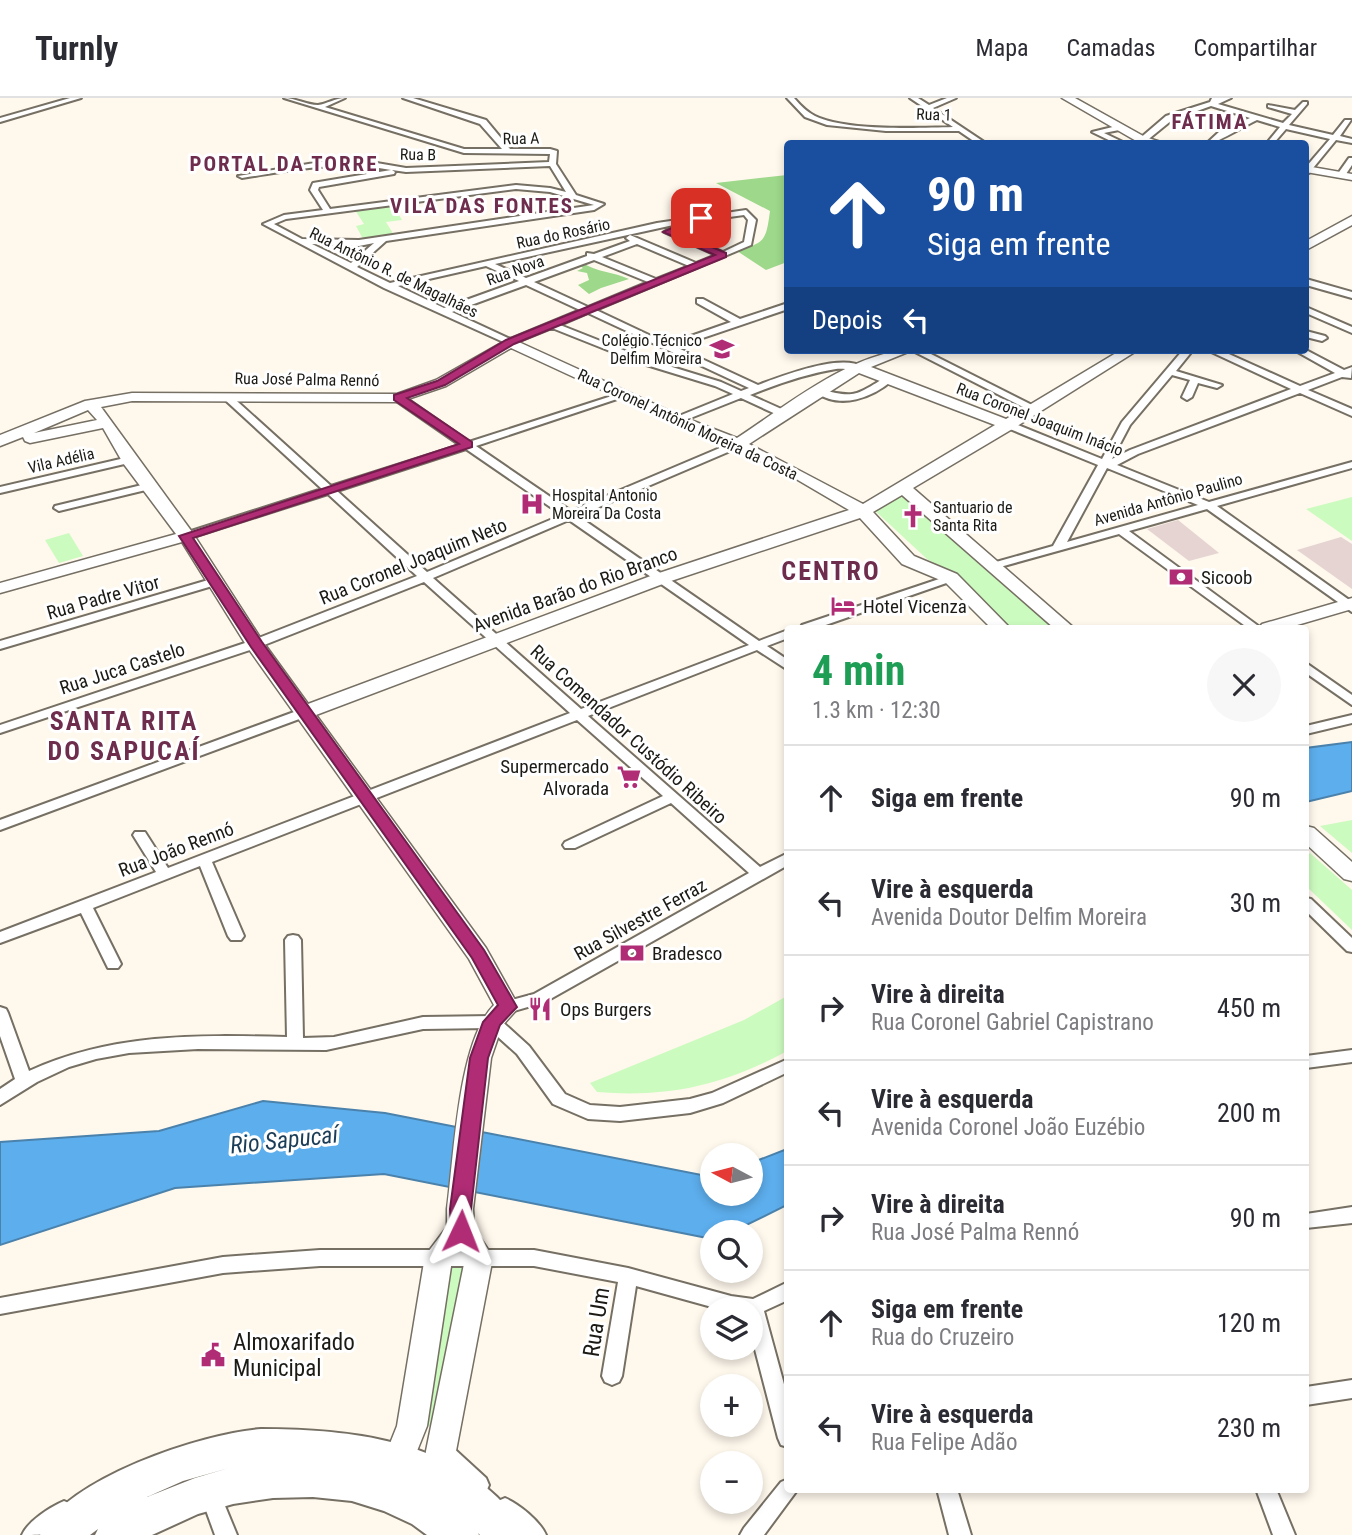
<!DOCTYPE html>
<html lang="pt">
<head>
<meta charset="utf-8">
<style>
	:root { --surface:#fff; --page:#f7f7f7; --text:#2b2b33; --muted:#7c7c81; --line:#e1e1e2 }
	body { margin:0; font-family:"Roboto Condensed",sans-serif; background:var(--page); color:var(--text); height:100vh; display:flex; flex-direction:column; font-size:26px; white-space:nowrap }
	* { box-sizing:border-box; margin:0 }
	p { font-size:23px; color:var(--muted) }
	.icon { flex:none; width:38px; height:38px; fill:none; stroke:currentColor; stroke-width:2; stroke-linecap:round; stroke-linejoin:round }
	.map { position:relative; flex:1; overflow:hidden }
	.side { position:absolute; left:784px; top:527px; width:525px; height:868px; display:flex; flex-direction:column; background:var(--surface); border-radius:7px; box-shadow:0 4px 10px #0003 }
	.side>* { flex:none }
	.hud { position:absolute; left:784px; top:42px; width:525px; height:214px; border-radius:7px; box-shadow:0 4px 10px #0003; background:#1a4fa0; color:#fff; overflow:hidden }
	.needle { width:46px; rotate:277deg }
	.fabs { position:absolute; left:700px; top:1045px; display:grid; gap:14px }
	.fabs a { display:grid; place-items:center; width:63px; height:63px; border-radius:50%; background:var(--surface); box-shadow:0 4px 10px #0003; font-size:35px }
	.pin { position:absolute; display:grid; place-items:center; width:60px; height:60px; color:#fff; margin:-30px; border-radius:14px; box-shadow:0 4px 10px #0006 }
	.me { position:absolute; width:77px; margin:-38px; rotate:2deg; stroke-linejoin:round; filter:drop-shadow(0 0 5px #0008) }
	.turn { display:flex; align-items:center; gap:24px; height:147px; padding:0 28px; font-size:32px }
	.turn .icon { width:91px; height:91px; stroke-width:2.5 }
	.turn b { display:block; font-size:49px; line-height:60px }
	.then { display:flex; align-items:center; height:66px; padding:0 28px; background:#0003; gap:14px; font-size:26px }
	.round { display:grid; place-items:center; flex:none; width:74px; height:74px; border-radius:37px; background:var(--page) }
	.overview { display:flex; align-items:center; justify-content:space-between; height:119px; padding:0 28px }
	h1 { font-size:42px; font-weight:700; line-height:52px; color:#1e9e55 }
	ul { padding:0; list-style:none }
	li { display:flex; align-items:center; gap:21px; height:105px; padding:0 28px; border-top:2px solid var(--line) }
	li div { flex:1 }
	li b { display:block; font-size:26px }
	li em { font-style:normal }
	header { display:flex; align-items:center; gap:42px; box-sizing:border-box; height:98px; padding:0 35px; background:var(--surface); border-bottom:2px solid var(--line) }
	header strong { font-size:33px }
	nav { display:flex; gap:38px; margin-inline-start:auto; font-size:24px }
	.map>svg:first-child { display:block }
</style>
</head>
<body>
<header>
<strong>Turnly</strong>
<nav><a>Mapa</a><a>Camadas</a><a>Compartilhar</a></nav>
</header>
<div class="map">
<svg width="1352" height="1437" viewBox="0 0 1352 1437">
	<rect width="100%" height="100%" fill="#fff8ed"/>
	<g fill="#ccfbbf">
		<path d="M393 107 402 122 386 124 394 137 363 141 356 128 364 126 355 112Z"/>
		<path d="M903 396 1057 530H1007L951 475 927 461 873 411Z"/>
		<path d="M1352 399V443L1306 411Z"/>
		<path d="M69 435 83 458 59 465 45 442Z"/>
		<path d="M1352 722V755L1320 728Z"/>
		<path d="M1310 755 1352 792V832L1306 788V760Z"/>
		<path d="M787 898V953C725 987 668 1000 597 994L590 985 744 922Z"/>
		<path d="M456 1164 470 1174 446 1329 429 1328 421 1316 440 1168Z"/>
	</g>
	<g fill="#9dd88b">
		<path d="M787 77V164L766 172 737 153C766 144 766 142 770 113L716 85Z"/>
		<path d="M583 165C596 174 614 174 629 181L601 190 589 196 578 187 589 182 587 175 577 173 583 170 579 167Z"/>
	</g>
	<g fill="#5daeed" stroke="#4a82ac" stroke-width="2">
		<path d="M1352 644V693L1306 704V650Z"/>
		<path d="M263 1003 385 1015 712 1079V1096H751V1065L787 1051V1107L732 1134H712V1141L384 1076 175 1090 0 1147V1044L159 1033Z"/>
	</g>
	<g fill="#e6d4d3">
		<path d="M1178 422 1219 455 1189 463 1147 431Z"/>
		<path d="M1341 439 1352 446V491L1297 452Z"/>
	</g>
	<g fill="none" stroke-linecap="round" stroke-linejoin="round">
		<g stroke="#766f63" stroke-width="4">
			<g id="street">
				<path d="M70 0H81L0 24V20Z"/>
				<path d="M284 0C295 0 307 7 318 7 327 6 335 0 345 0L325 9 464 51H502L480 26 403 0H413L486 22 510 51H550L557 53 556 66 576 97 604 106 594 112 386 143 357 169 390 185 657 125 746 112 756 122 751 147 596 212 668 246 731 224 697 205V201H703L740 221 788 205V211L676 249 758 287C782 278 841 255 863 269 855 274 845 270 836 271 806 276 777 286 750 297L788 314V318H780L741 300 678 325 674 324V320L733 296 715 288 640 265 552 230 510 247 384 190 263 126 284 117 323 112 310 92 313 85 391 72C336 62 296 72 242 80L238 78 332 62 365 63 406 70 549 64 550 56 464 55ZM550 68 566 94 550 90 516 87 330 111 318 92 319 89 394 76 395 74 392 72 406 74ZM516 91 550 94 594 107 359 142 302 141 274 126 286 121ZM744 117 748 122 744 144 723 154 675 134 686 129V125ZM678 126 664 134 716 157 696 165 630 137 626 140 630 143 594 156 587 155V158L526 180 495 166ZM374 145 351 165 312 146 359 148ZM637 146 689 168 656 181 602 159ZM594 162 648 184 588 209 534 184ZM486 168 519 183 444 210 398 188ZM526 187 580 212 510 241 452 214ZM588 215 749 290 741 293 721 284 646 261 560 227Z"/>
				<path d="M787 0H794C800 7 807 14 815 18 845 33 918 30 953 29L910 0H918L929 7 947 0H956L933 10 987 46H978L959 33H886L827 27 805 19Z"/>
				<path d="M1212 0H1231L1218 6 1283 25 1292 16 1268 9V7L1295 12 1303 4H1307V6L1289 27 1333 37 1345 22H1351L1340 38 1352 41V45L1336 42 1309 75H1306V69L1330 41 1286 31 1273 46H1266L1280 29 1257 22C1244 28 1216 46 1206 46L1220 33 1250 20 1211 8 1172 22 1145 44 1138 42 1166 18 1210 4Z"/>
				<path d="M1121 27 1124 31 1104 35 1127 46H1117L1092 34Z"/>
				<path d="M1349 60H1352V67L1344 79H1338L1337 77Z"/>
				<path d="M1306 181 1352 194V200L1306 187Z"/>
				<path d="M1306 209 1352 229V235L1306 215Z"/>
				<path d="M1306 233 1325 238 1327 240 1322 243 1306 239Z"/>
				<path d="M911 252H923L1038 310 1029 312Z"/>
				<path d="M1183 252H1193L1176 273 1222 287 1217 290 1198 285 1192 299 1187 302 1182 299 1190 282 1172 277 1130 327 1112 361 1130 352 1291 291 1207 252H1220L1300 288 1335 275 1294 252H1306L1344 272 1352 269 1351 280 1342 279 1308 292 1352 311V318L1300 295 1138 356 1117 367 1209 404 1352 364V370L1217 408 1352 504V514L1207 411 1129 433 1261 530H1248L1119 436 993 471 987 468 989 466 1053 448 1098 367 1005 329V325H1013L1102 361 1122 324ZM1107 370 1198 407 1067 444Z"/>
				<path d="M886 279 894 281C872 300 841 312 815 294L820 291C855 301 856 297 886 279Z"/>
				<path d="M621 295 629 297 476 348 571 413 734 344H742V348L578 418 759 543 788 532V540L767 548 788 562V572L757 552 588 618 760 769 788 755V767L545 904 507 915 501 913 499 909 501 905 534 896 749 775 671 705 575 750H565L563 747 565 744 663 698 577 622 212 764 244 838 241 842H231L228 838 200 768 93 810 121 866 118 870H108L81 815 0 845V834L156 774 133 737 135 734H145L168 770 570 615 424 484 259 549 0 635V627L251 543 417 478 328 396 190 440H182V436L322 391 223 300V296H229L331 388 460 347 395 302V298H403L469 344ZM466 351 562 417 427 474 337 393ZM569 422 749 547 581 611 433 480Z"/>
				<path d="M129 359 133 360V364L0 395V389Z"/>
				<path d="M150 385 155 388 154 390 59 413 54 410 55 408Z"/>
				<path d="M951 477 955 478V482L817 530H800L802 527Z"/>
				<path d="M215 480 219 482V486L0 551V543Z"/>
				<path d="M1306 565 1352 597V607L1306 575Z"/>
				<path d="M305 610 310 611 311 614 310 617 0 732V722Z"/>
				<path d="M1352 617V625L1306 636V628Z"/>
				<path d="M1306 800 1311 801 1352 840V854L1347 853 1306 813Z"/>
				<path d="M293 837 298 838 301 842 303 940 334 939 423 919 492 918 498 920 529 948 565 996 590 1007 620 1009 690 1001 712 995 788 961V974L723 1005 690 1015 620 1023 588 1021 553 1006 517 956 488 930 423 931 326 952 198 951 129 955 96 961 69 969 37 984 0 1007V991L15 981 0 938V909L6 911 8 915 29 973C113 935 196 937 287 939L285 842 288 838Z"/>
				<path d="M1352 952V964L1306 970V958Z"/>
				<path d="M1352 1109V1125L1306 1130V1116Z"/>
				<path d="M320 1152H534L628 1170 731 1198 753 1201 788 1184V1202L764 1213 788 1301V1349L781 1347 778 1340 751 1236V1211H719L636 1188 622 1278 619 1284 612 1287 605 1284 602 1278 618 1184 534 1168H320L223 1175 0 1216V1200L223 1159Z"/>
				<path d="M1352 1282V1300L1306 1307V1289Z"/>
				<path d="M443 1344 450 1347 486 1380 489 1387 486 1394 479 1397 472 1394 436 1361 433 1354 436 1347Z"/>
				<path d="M788 1381V1391H798L764 1437H740L744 1430 781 1384Z"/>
				<path d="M209 1383 216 1386 237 1437H215L199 1393 202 1386Z"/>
				<path d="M937 1391H957L971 1437H949Z"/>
				<path d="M1256 1391H1276L1295 1437H1273Z"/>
				<path d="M505 1400C519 1406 540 1423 546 1437H519L498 1417 495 1410 498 1403Z"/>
				<path d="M64 1403 71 1406 74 1413C64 1437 44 1437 22 1437 28 1423 50 1409 64 1403Z"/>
			</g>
		</g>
		<g stroke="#766f63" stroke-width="3">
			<g id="secondary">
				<path d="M1062 0H1075L1145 39 1167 46 1138 44Z"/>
				<path d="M1306 68 1352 76V82L1306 74Z"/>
				<path d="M1352 118V127L1306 152V143Z"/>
				<path d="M510 240 683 319 737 340C786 308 854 252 913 252L871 269 1006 321 1121 252H1138L1014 330 913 390 1074 530H1054L902 397 873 414 914 458 957 476 1010 530H991L945 484 902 466 860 420 668 484 316 617 486 850 519 909 502 928 491 960 473 1111 474 1130 493 1159 456 1353 454 1378 450 1388 439 1393 428 1388 424 1378 426 1353 465 1161 460 1153 452 1162 427 1328 409 1373 398 1377 387 1373 383 1363 397 1328 425 1158 447 1129V1111C454 1059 458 943 494 907L469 861 248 550 182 444 0 495V485L176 436 123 365 103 330 30 345 25 343 23 339 0 348V337L85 303 132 295 397 296 436 282ZM511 250 673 325 733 349 791 378 849 412 656 476 308 606 263 544 192 434 101 309 132 303 399 304 446 288ZM859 275 995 327 863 406 749 346ZM88 312 97 322 34 335Z"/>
				<path d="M1352 500V511L1287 530H1259L1262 526Z"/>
				<path d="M1306 728 1314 730 1352 764V783L1344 781 1306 746Z"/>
			</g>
		</g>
		<g stroke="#766f63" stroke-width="4">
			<path id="highway" d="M261 1331C342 1331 436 1340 497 1399 509 1411 520 1421 527 1437H480L478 1435 479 1437H427L412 1426 384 1413 352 1403 313 1399 273 1400 233 1406 198 1416 152 1437H95L98 1431 90 1437H40C64 1381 203 1335 261 1331ZM229 1370 195 1380 147 1399 183 1383Z"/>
		</g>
		<use href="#street" fill="#fff" fill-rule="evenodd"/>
		<use href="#secondary" fill="#fff" fill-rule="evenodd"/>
		<use href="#highway" fill="#fff" fill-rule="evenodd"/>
	</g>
	<path fill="#b02c75" stroke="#721d4c" stroke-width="2" d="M698 118 706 120 676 134 726 155V159L514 246 445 287 407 300 472 344V349L193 440 262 544 484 852 517 909 500 927 488 960 471 1111V1133L468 1139 461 1141 454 1139 451 1133 450 1111 470 960 483 924 498 907 472 860 251 549 179 438 459 346 394 302V297L437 283 506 242 715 157 663 134Z"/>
	<defs>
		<g id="university-bare" transform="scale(1.89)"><path d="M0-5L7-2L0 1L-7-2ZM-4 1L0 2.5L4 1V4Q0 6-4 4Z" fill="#b02c75" stroke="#fff" stroke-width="2.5" paint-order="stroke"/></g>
		<g id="hospital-bare" transform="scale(1.89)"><path d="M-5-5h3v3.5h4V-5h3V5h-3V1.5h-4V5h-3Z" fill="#b02c75" stroke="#fff" stroke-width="2.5" paint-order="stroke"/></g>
		<g id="church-bare" transform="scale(1.89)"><path d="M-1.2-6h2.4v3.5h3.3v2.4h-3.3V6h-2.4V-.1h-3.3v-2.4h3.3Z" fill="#b02c75" stroke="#fff" stroke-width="2.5" paint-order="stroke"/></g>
		<g id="bank-bare" transform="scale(1.89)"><path d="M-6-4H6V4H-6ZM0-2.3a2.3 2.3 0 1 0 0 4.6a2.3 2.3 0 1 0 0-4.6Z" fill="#b02c75" stroke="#fff" stroke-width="2.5" paint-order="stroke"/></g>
		<g id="hotel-bare" transform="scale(1.89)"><path d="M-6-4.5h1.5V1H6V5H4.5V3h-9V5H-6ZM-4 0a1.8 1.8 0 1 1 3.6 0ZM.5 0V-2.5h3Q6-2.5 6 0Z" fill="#b02c75" stroke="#fff" stroke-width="2.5" paint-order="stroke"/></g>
		<g id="supermarket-bare" transform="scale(1.89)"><path d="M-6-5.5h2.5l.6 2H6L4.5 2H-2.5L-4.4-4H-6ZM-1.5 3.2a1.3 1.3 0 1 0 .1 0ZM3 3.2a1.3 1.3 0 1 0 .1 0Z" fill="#b02c75" stroke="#fff" stroke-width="2.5" paint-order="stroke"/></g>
		<g id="restaurant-bare" transform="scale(1.89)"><path d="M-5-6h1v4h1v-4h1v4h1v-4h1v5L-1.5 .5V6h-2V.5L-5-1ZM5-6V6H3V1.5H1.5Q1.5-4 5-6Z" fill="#b02c75" stroke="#fff" stroke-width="2.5" paint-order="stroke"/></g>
		<g id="civic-bare" transform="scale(1.89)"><path d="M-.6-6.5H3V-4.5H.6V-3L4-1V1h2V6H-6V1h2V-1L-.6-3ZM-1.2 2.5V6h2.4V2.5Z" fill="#b02c75" stroke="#fff" stroke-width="2.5" paint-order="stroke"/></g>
	</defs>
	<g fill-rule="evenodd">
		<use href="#university-bare" x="722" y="251"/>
		<use href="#hospital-bare" x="532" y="406"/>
		<use href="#church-bare" x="913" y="418"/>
		<use href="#bank-bare" x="1181" y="479"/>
		<use href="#hotel-bare" x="843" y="508"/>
		<use href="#supermarket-bare" x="629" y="679"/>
		<use href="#bank-bare" x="632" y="855"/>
		<use href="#restaurant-bare" x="540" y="911"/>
		<use href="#civic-bare" x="213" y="1257"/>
	</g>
	<g text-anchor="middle" stroke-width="6" stroke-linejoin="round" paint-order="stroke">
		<g font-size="16" fill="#1c1a15" stroke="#fff">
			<text transform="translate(934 16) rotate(2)" y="6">Rua 1</text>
			<text transform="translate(521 40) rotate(-1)" y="6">Rua A</text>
			<text transform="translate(418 56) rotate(1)" y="6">Rua B</text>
			<text transform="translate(563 135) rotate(-12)" y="6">Rua do Rosário</text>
			<text transform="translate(515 172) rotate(-20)" y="6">Rua Nova</text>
			<text transform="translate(394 174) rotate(26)" y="6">Rua Antônio R. de Magalhães</text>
			<text transform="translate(307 281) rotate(1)" y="6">Rua José Palma Rennó</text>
			<text transform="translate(1040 321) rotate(21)" y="6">Rua Coronel Joaquim Inácio</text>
			<text transform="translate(688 326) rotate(25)" y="6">Rua Coronel Antônio Moreira da Costa</text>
			<text transform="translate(61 362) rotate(-13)" y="6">Vila Adélia</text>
			<text transform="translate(1168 401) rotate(-16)" y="6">Avenida Antônio Paulino</text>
		</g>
		<g font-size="16" fill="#1c1a15" stroke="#fff" text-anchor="start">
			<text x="702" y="248" text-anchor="end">Colégio Técnico<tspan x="702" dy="18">Delfim Moreira</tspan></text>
			<text x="552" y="403">Hospital Antonio<tspan x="552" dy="18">Moreira Da Costa</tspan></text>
			<text x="933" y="415">Santuario de<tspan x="933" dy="18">Santa Rita</tspan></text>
		</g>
		<g font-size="19" fill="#1c1a15" stroke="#fff">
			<text transform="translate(413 463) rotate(-22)" y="7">Rua Coronel Joaquim Neto</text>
			<text transform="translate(575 491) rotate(-20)" y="7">Avenida Barão do Rio Branco</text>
			<text transform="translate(103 499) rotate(-16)" y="7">Rua Padre Vitor</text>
			<text transform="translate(122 570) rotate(-18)" y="7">Rua Juca Castelo</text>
			<text transform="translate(629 636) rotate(42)" y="7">Rua Comendador Custódio Ribeiro</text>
			<text transform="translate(176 751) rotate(-21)" y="7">Rua João Rennó</text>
			<text transform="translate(640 821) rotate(-29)" y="7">Rua Silvestre Ferraz</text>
		</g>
		<g font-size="19" fill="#1c1a15" stroke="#fff" text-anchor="start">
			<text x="1201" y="486">Sicoob</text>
			<text x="863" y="515">Hotel Vicenza</text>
			<text x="609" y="675" text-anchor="end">Supermercado<tspan x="609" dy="22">Alvorada</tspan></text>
			<text x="652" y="862">Bradesco</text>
			<text x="560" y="918">Ops Burgers</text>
		</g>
		<g font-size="21" font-weight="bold" letter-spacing="2" fill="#6e2d4d" stroke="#fff">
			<text x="1210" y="31">FÁTIMA</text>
			<text x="284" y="73">PORTAL DA TORRE</text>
			<text x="482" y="115">VILA DAS FONTES</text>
		</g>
		<g font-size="23" fill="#1c1a15" stroke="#fff">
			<text transform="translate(596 1224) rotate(-81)" y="8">Rua Um</text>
		</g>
		<g font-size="23" fill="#1c1a15" stroke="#fff" text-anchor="start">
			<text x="233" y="1252">Almoxarifado<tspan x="233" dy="26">Municipal</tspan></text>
		</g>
		<g font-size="24" font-style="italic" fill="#1b3d57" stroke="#fff">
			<text transform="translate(284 1042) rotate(-6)" y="8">Rio Sapucaí</text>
		</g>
		<g font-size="26" font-weight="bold" letter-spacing="2" fill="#6e2d4d" stroke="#fff">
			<text x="831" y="482">CENTRO</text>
			<text x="124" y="632">SANTA RITA<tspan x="124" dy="30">DO SAPUCAÍ</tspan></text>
		</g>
	</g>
</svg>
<div class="fabs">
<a><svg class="needle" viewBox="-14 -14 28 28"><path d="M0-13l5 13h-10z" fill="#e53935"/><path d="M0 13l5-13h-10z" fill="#7c7c81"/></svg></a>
<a><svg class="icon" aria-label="search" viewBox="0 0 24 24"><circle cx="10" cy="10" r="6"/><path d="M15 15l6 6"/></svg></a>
<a><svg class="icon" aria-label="layers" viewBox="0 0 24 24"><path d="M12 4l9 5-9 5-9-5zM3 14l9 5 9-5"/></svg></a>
<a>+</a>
<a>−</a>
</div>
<div class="pin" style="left:701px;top:120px;background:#d93025"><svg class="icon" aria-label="arrive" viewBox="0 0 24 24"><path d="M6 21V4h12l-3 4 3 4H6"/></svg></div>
<svg class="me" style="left:461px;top:1133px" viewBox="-20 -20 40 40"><path d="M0-17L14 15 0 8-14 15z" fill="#b02c75" stroke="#fff" stroke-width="4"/></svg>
<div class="hud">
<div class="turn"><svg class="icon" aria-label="ahead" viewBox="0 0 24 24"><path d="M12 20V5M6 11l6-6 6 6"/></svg><div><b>90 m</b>Siga em frente</div></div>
<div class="then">Depois<svg class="icon" aria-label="left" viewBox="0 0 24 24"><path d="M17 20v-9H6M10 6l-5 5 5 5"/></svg></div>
</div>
<section class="side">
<div class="overview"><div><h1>4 min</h1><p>1.3 km · 12:30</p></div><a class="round"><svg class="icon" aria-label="close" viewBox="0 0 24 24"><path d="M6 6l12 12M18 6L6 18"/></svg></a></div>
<ul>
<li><svg class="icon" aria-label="ahead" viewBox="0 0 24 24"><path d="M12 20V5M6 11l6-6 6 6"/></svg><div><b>Siga em frente</b></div><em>90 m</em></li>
<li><svg class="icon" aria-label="left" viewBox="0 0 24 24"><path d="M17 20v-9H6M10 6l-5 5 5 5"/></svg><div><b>Vire à esquerda</b><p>Avenida Doutor Delfim Moreira</p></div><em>30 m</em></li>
<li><svg class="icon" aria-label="right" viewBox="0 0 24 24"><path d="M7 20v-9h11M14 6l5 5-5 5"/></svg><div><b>Vire à direita</b><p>Rua Coronel Gabriel Capistrano</p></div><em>450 m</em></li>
<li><svg class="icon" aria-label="left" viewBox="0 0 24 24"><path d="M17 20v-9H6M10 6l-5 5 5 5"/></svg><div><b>Vire à esquerda</b><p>Avenida Coronel João Euzébio</p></div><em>200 m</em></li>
<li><svg class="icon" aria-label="right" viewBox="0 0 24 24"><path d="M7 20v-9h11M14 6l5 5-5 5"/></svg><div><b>Vire à direita</b><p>Rua José Palma Rennó</p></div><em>90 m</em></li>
<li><svg class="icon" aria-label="ahead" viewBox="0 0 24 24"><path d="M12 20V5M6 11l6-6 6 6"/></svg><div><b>Siga em frente</b><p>Rua do Cruzeiro</p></div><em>120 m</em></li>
<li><svg class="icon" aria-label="left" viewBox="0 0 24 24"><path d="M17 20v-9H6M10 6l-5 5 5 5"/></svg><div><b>Vire à esquerda</b><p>Rua Felipe Adão</p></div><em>230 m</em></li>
</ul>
</section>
</div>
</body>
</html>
